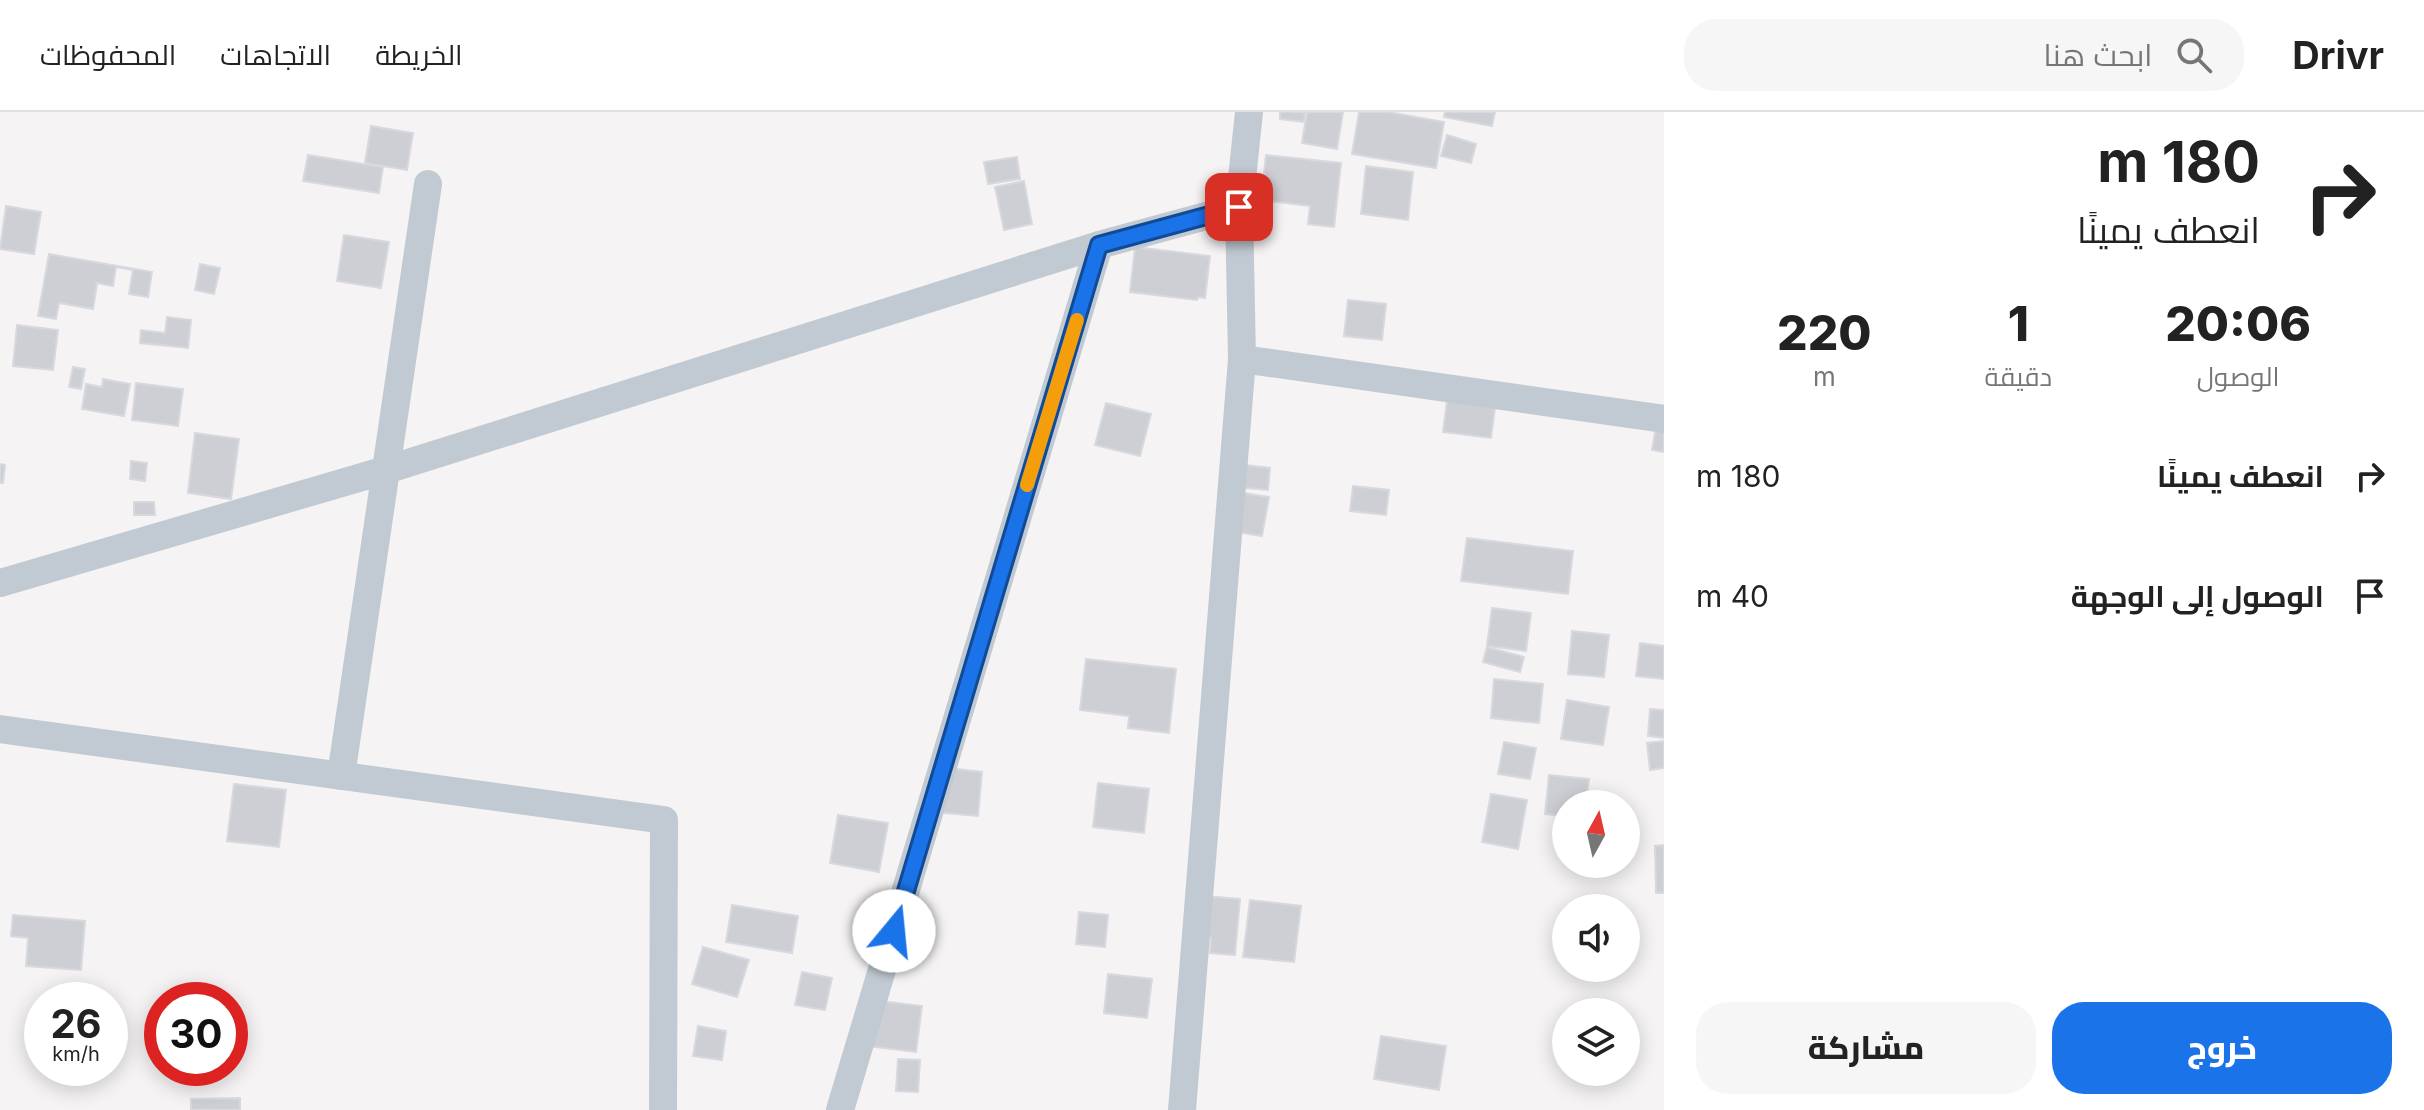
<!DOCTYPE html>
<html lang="ar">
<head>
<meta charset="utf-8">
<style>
	:root { --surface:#fff; --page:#f6f6f6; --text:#222; --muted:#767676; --line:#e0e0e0; --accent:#1a73e8 }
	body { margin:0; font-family:Inter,Cairo,sans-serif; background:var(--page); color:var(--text); direction:rtl; height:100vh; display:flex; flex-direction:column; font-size:30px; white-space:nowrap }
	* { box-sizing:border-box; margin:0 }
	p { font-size:26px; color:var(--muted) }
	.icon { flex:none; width:44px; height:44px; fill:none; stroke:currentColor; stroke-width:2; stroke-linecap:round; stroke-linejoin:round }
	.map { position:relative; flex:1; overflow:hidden; direction:ltr }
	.sheet { display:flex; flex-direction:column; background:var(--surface); width:760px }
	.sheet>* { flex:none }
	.guide { background:#fff; color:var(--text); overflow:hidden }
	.needle { width:52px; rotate:8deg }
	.tools { position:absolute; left:1552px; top:678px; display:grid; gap:16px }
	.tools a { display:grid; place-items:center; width:88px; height:88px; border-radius:50%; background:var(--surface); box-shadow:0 4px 20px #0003; font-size:40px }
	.speed { position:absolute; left:24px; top:870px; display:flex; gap:16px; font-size:40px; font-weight:700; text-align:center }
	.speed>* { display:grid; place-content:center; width:104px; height:104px; border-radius:50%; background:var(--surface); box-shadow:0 4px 20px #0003; line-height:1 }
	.speed small { font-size:20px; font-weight:400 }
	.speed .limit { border:12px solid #d22; background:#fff; color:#111 }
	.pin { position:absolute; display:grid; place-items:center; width:68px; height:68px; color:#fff; margin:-34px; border-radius:16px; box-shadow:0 4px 12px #0006 }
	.me { position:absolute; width:88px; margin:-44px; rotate:17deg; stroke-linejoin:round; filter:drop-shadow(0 0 6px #0008) }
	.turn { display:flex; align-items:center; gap:28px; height:168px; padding:0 32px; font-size:36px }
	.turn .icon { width:104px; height:104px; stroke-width:2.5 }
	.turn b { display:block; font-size:56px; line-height:68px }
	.eta { display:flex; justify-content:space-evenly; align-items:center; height:136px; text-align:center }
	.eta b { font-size:48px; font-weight:800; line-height:56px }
	.primary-button { display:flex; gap:16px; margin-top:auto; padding:16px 32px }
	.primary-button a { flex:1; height:92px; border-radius:32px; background:var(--accent); color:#fff; font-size:32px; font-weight:800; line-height:92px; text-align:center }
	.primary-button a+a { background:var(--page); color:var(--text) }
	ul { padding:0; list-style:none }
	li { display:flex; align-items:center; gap:24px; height:120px; padding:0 32px }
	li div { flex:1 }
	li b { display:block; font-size:30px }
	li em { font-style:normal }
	header { display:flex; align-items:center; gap:48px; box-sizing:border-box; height:112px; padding:0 40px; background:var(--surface); border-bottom:2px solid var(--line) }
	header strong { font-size:38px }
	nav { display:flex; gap:44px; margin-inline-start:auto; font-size:28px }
	.search { width:560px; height:72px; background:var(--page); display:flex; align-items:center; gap:20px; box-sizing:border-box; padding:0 28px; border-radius:32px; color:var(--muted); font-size:30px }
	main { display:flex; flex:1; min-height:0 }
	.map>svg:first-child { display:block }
</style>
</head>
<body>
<header>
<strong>Drivr</strong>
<div class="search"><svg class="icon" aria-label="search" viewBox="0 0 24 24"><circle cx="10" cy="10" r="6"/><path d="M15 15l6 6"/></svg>ابحث هنا</div>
<nav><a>الخريطة</a><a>الاتجاهات</a><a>المحفوظات</a></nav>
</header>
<main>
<section class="sheet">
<div class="guide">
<div class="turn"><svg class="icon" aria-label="right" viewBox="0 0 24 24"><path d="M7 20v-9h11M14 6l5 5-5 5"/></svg><div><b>180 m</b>انعطف يمينًا</div></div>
</div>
<div class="eta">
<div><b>20:06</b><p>الوصول</p></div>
<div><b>1</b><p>دقيقة</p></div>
<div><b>220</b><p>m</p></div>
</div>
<ul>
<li><svg class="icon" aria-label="right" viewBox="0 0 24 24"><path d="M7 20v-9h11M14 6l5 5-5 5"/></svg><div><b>انعطف يمينًا</b></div><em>180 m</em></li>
<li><svg class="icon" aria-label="arrive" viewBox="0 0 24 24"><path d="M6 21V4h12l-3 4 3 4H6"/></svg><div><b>الوصول إلى الوجهة</b></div><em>40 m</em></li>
</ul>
<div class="primary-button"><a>خروج</a><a>مشاركة</a></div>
</section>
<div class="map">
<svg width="1664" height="998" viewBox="0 0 1664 998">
	<rect width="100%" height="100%" fill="#f5f3f3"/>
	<g fill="#cdcfd5" stroke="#d7d9de" stroke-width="2">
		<path d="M1280 0H1305L1304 10 1280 7Z"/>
		<path d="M1307 0H1343L1337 37 1302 31Z"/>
		<path d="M1359 0H1388L1444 10 1436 56 1352 42Z"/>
		<path d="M1445 0H1495L1492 14 1444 5Z"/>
		<path d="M371 14 413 21 407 58 365 51Z"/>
		<path d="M1447 23 1476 32 1471 51 1441 44Z"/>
		<path d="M308 43 383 55 379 81 303 69Z"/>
		<path d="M1266 43 1341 51 1334 115 1308 112 1310 94 1261 88Z"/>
		<path d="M1017 45 1020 67 988 72 984 50Z"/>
		<path d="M1366 54 1413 60 1408 108 1361 102Z"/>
		<path d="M1024 69 1032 112 1004 118 995 75Z"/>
		<path d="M6 94 41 100 34 142 0 137Z"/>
		<path d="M344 123 389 130 381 176 337 169Z"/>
		<path d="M1135 135 1210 144 1205 186 1198 185 1197 188 1130 180Z"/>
		<path d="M49 142 152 160 148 185 129 182 133 158 116 155 113 174 97 171 93 197 59 191 56 207 38 204Z"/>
		<path d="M200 152 220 156 214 182 195 178Z"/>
		<path d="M1348 188 1386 192 1382 228 1344 224Z"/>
		<path d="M167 205 191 208 188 236 140 231 141 218 165 221Z"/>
		<path d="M17 213 58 218 53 258 13 254Z"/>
		<path d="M73 255 85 257 81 277 69 275Z"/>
		<path d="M103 267 130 272 124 304 82 297 86 272 102 275Z"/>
		<path d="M136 271 183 277 178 314 132 308Z"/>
		<path d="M1448 281 1496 288 1491 326 1443 320Z"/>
		<path d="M1106 291 1151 302 1140 344 1095 333Z"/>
		<path d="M1657 310 1664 311V340L1652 338Z"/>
		<path d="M195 321 239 327 231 387 188 381Z"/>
		<path d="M131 349 147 351 145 369 130 367Z"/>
		<path d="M0 352 5 353 3 371H0Z"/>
		<path d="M1236 352 1270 356 1268 378 1234 375Z"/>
		<path d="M1353 374 1389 378 1386 403 1350 399Z"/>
		<path d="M1225 378 1269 385 1262 424 1218 417Z"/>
		<path d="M134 390H154L155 403H134Z"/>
		<path d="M1467 426 1573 439 1568 482 1461 469Z"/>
		<path d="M1492 496 1531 501 1526 539 1487 534Z"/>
		<path d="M1572 519 1609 523 1604 565 1568 562Z"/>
		<path d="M1640 531 1664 534V567L1636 564Z"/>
		<path d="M1487 535 1524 545 1520 560 1483 550Z"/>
		<path d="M1086 547 1176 557 1169 621 1128 616 1129 604 1080 598Z"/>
		<path d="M1494 567 1543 572 1539 611 1491 606Z"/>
		<path d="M1567 588 1609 595 1603 633 1561 627Z"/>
		<path d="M1650 597 1664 598V626L1648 624Z"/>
		<path d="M1664 629V656L1650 658 1647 631Z"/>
		<path d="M1504 630 1536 636 1530 667 1498 662Z"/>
		<path d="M939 655 982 660 978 704 934 700Z"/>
		<path d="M1549 663 1589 667 1586 692H1566V704L1545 702Z"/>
		<path d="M1098 671 1149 677 1144 721 1093 715Z"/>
		<path d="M234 672 286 678 279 735 227 729Z"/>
		<path d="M1491 682 1527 688 1518 737 1482 730Z"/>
		<path d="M838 703 888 711 879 760 830 751Z"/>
		<path d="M1664 733V781H1656L1655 734Z"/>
		<path d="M1192 783 1240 787 1235 843 1210 841 1211 826 1188 824Z"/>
		<path d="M1250 788 1301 794 1294 850 1243 845Z"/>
		<path d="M732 793 798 804 792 841 726 830Z"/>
		<path d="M1079 800 1108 803 1105 835 1076 832Z"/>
		<path d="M13 803 85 809 81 858 26 854 28 826 11 824Z"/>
		<path d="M703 835 749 848 737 885 692 872Z"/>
		<path d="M802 860 832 866 825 898 795 893Z"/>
		<path d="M1108 862 1152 867 1147 906 1104 901Z"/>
		<path d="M872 888 922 894 916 940 866 934Z"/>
		<path d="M698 914 726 919 722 948 693 944Z"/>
		<path d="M1381 924 1446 934 1439 978 1374 967Z"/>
		<path d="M898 947 920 948 918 980 896 979Z"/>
		<path d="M240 986V998H191V987Z"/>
	</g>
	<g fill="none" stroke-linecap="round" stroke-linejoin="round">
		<g stroke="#c1cad2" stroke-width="28">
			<path d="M1242 247 1664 307"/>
			<path d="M0 471 386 358 1099 133 1239 95"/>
			<path d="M0 617 664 708 663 998"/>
			<path d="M341 664 428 72"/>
			<path d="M840 998 1099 133"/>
			<path d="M1182 998 1242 247 1239 95 1249 0"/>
		</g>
	</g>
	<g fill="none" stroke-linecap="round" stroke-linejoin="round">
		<g stroke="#114b97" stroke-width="20">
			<path id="route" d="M894 819 1099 133 1239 95"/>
		</g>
		<use href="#route" stroke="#1a73e8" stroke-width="14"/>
		<path stroke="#f59e0b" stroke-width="14" d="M1027 373 1077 208"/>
	</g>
</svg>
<div class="tools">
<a><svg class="needle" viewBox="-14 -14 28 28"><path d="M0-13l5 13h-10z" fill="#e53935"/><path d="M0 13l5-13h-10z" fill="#767676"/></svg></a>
<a><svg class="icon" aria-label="sound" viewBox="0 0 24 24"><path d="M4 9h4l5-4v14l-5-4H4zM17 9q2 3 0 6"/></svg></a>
<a><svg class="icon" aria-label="layers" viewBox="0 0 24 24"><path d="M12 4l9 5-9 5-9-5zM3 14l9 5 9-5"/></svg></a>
</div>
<div class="speed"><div>26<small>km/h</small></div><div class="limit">30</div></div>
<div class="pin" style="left:1239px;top:95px;background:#d93025"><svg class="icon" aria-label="arrive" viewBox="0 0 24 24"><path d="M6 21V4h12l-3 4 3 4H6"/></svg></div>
<svg class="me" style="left:894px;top:819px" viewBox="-20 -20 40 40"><circle r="19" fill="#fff"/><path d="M0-13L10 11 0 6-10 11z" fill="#1a73e8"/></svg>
</div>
</main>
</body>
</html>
